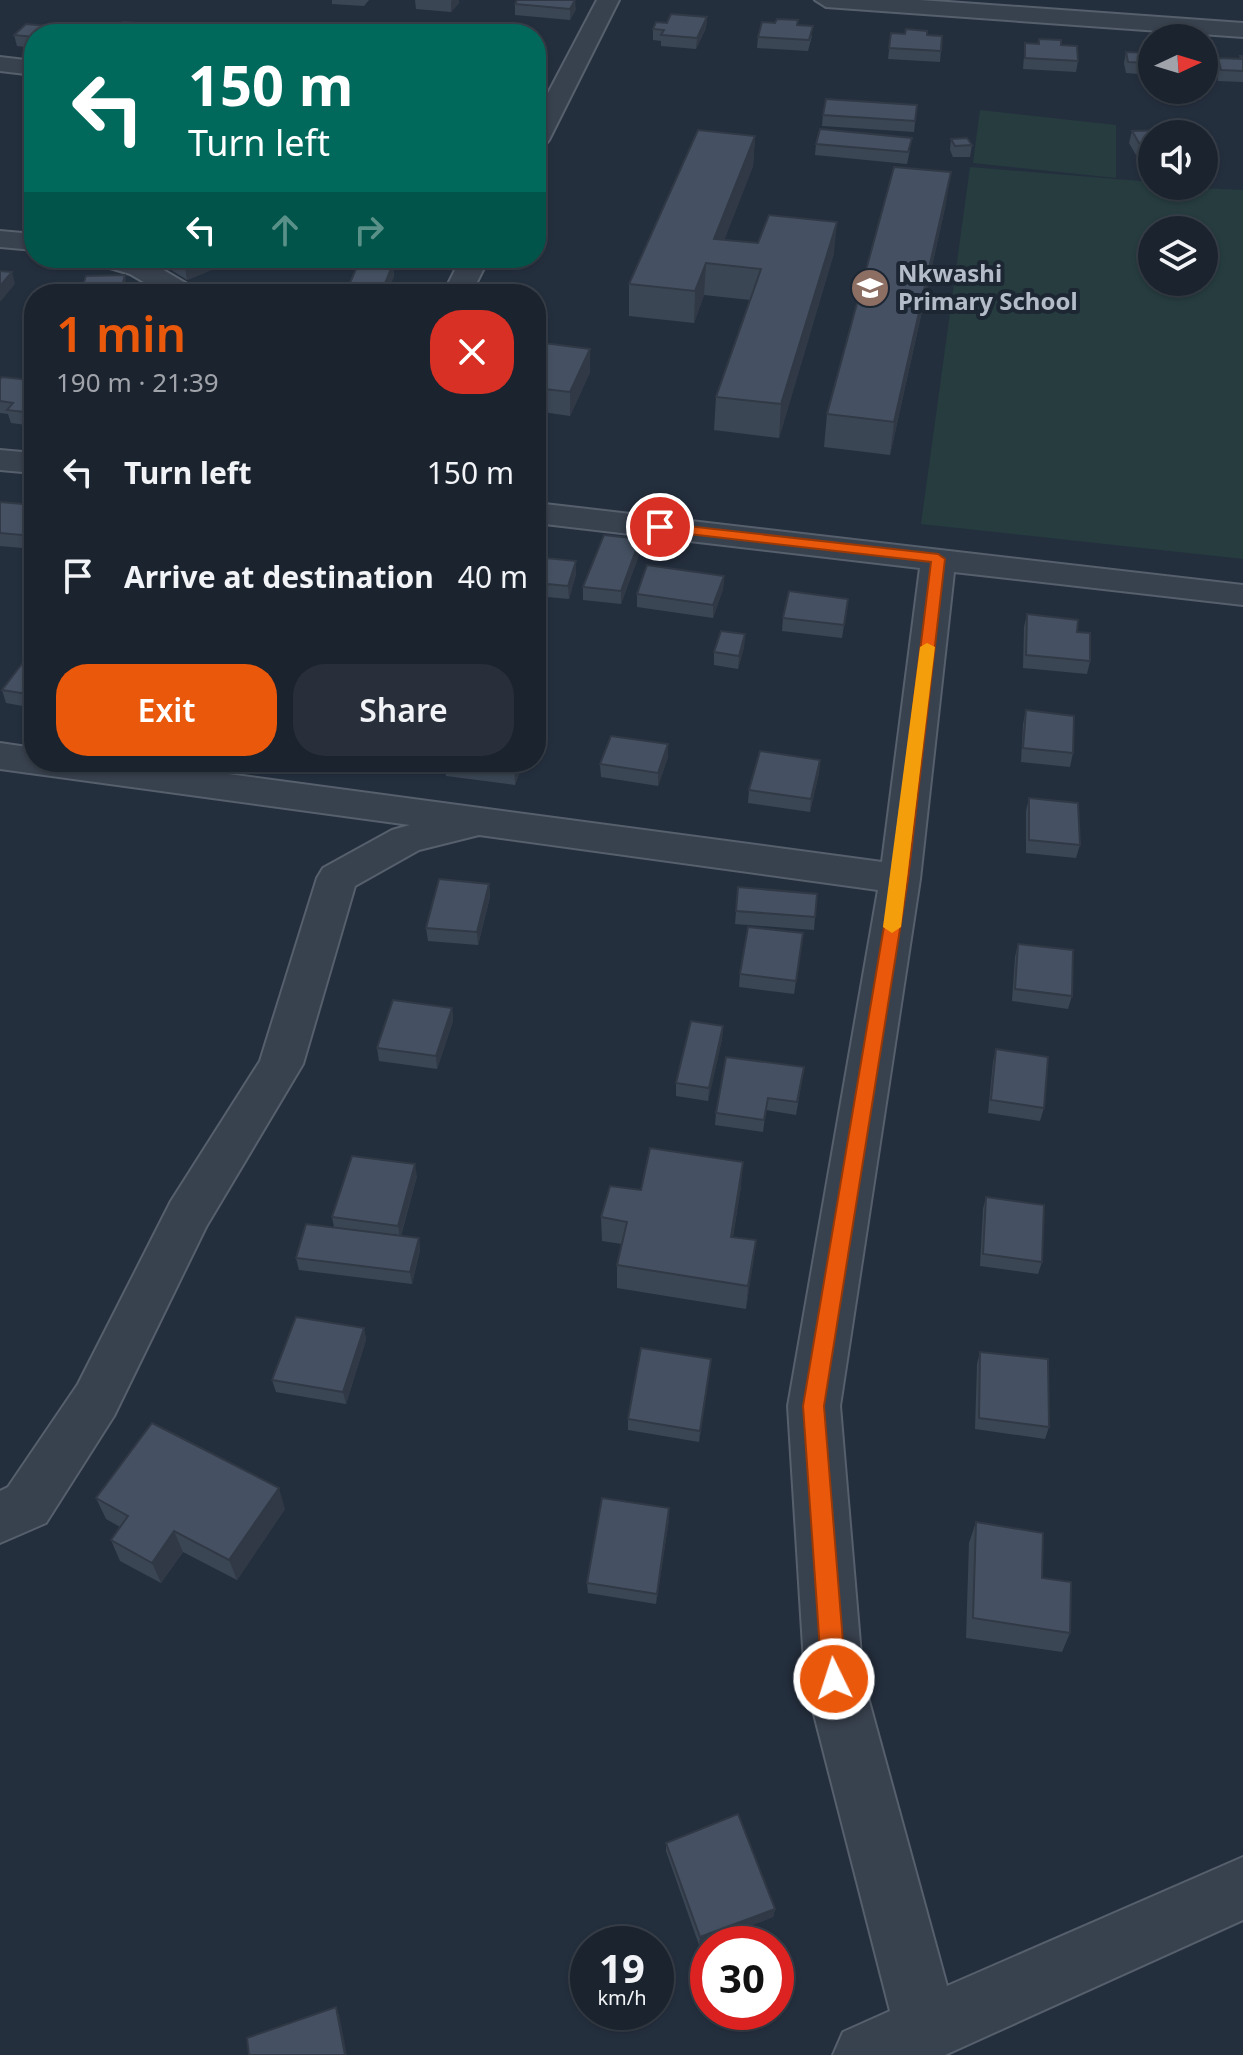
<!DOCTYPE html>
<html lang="en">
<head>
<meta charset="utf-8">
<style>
	:root { --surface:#1b232e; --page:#282f3a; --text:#f1f3f6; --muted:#a0a4aa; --line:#39404a; --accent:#ea580c }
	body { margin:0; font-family:"Noto Sans",sans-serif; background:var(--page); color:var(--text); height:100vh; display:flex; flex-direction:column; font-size:30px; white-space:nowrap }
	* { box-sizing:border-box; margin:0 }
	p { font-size:26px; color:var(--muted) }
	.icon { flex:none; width:44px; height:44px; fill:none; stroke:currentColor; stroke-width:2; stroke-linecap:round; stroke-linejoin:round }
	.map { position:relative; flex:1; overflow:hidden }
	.details { position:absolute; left:24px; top:284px; width:522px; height:488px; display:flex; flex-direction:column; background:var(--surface); border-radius:32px; box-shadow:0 2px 6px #0004,0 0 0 2px var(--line) }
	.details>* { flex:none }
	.banner { position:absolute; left:24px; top:24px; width:522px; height:244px; border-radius:32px; box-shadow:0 2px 6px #0004,0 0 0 2px var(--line); background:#00695c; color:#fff; overflow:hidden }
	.needle { width:52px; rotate:86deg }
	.fabs { position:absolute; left:1138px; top:24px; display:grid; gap:16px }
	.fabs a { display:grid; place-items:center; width:80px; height:80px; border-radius:50%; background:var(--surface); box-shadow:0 2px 6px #0004,0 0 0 2px var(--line); font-size:40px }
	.speed { position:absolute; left:570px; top:1926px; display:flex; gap:16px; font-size:40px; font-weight:700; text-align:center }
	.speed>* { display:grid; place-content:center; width:104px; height:104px; border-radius:50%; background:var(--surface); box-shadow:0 2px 6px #0004,0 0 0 2px var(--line); line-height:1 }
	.speed small { font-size:20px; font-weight:400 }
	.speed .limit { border:12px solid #d22; background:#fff; color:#111 }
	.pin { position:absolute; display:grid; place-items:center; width:68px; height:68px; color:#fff; margin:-34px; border:4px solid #fff; border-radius:50%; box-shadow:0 2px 8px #0007 }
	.me { position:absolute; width:88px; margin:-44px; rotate:356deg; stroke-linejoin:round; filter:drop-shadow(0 0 6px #0008) }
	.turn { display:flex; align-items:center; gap:28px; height:168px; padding:0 32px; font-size:36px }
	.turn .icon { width:104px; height:104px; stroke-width:2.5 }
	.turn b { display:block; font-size:56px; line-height:68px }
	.lanes { display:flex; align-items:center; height:76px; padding:0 32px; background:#0003; justify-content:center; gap:40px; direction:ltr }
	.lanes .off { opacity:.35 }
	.round { display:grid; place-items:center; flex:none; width:84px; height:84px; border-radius:32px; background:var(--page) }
	.overview { display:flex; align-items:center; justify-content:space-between; height:136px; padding:0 32px }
	h1 { font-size:48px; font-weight:600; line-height:60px; color:var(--accent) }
	.cta { display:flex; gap:16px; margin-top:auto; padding:16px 32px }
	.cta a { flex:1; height:92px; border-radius:32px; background:var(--accent); color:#fff; font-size:32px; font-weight:600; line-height:92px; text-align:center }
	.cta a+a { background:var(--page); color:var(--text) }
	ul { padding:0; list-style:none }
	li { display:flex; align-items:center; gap:24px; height:104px; padding:0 32px }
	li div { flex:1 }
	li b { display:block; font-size:30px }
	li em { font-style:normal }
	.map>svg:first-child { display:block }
</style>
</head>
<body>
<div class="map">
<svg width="1243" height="2055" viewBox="0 0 1243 2055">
	<rect width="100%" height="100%" fill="#242f3e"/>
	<g fill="#263c3f" fill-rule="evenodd">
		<path d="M980 110 1116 125V178L973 163Z"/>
		<path d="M970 167 1152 182V186L1243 190V559L921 524ZM1152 230H1204V282H1152Z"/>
	</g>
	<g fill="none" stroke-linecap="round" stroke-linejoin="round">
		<g stroke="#565f6c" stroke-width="4">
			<g id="minor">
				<path d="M597 0H619L549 140 545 145 536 148V116Z"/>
				<path d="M815 0H920L1243 23V37L826 7Z"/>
				<path d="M0 57 34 61V75L0 71Z"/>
				<path d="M0 231 34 234V250L0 247Z"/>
				<path d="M93 258H136L150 262 194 288 198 294H164L130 274 97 264Z"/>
				<path d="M461 258H489L471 294H443Z"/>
				<path d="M0 450 34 453V473L0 470Z"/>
				<path d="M536 503 1243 585V605L954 572 920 879 840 1406 863 1679 947 1986 1243 1857V1920L945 2055H833L843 2032 890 2011 805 1679 788 1406 878 890 479 835 419 850 355 886 303 1064 206 1227 114 1416 46 1523 0 1543V1491L8 1487 78 1384 171 1201 260 1061 317 878 323 868 392 830 410 825 0 769V743L34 748V762H139L882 862 920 568 536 523Z"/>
			</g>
		</g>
		<use href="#minor" fill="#38414e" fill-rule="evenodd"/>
	</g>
	<g fill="#3b4654">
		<path d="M332 0H369L364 6 332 4Z"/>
		<path d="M415 0H459V3L451 12 416 9Z"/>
		<path d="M515 4 576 9 570 20 515 15Z"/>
		<path d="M707 17 706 28 696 49 661 46V41L653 40V29L667 23Z"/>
		<path d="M798 25 812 36 808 51 757 48 758 37Z"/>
		<path d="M60 27 62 34H34V48L17 46 14 35Z"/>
		<path d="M891 33 942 36 940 62 888 59Z"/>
		<path d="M1025 43 1061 45 1078 61 1076 72 1023 69Z"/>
		<path d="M1148 49H1152V75L1126 73 1124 63 1126 52 1147 53Z"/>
		<path d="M1240 56H1243V82L1218 81 1216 69 1218 58 1240 59Z"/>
		<path d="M917 105 914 132 822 126 823 115Z"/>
		<path d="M1132 131 1152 134V154L1136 155 1129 143Z"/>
		<path d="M755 136 753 166 724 240 834 253 779 438 714 430 716 397 750 300 704 295 694 323 629 316V284Z"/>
		<path d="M951 139 972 145 970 157H953L950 150Z"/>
		<path d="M816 144 910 150 907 164 815 155Z"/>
		<path d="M946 203 890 455 824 447 827 414Z"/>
		<path d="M166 258H220L221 266 187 280 168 268Z"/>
		<path d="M393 264 394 276 387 294H351L350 283Z"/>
		<path d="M536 342 590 372 570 416 536 411Z"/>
		<path d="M34 373V426L11 423 8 414 0 413V379L29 380Z"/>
		<path d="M0 502 34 505V549L0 546Z"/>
		<path d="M640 539V552L621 604 583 600V587Z"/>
		<path d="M536 557 576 574 569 599 536 596Z"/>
		<path d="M724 576 723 589 713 618 637 607V594Z"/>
		<path d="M848 599 842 638 782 631 783 618Z"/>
		<path d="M1027 614 1077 632 1090 661 1087 674 1023 668 1024 627Z"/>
		<path d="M745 634 744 647 738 669 714 665V652Z"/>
		<path d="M34 662V708L6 703 2 690Z"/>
		<path d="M1026 710 1073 753 1070 767 1021 762 1023 724Z"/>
		<path d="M668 744V757L658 786 601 777 600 764Z"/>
		<path d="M820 760 819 773 810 812 748 803 749 790Z"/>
		<path d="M445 762H523L515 785 446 776Z"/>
		<path d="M1029 798 1080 845 1076 858 1026 853V811Z"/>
		<path d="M489 884 490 897 478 945 428 941 426 928Z"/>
		<path d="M738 887 815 917 814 930 735 924Z"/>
		<path d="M803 933 794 994 739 987 740 974Z"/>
		<path d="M1018 944 1072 996 1068 1009 1012 1001 1015 957Z"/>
		<path d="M452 1008 453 1021 437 1069 379 1061 377 1048Z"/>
		<path d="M723 1026 722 1039 708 1101 676 1096V1083Z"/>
		<path d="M996 1049 1044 1108 1040 1121 988 1113 993 1062Z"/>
		<path d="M802 1080 796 1115 766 1110 763 1132 715 1125 716 1113Z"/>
		<path d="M417 1176 401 1236 419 1238 420 1250 412 1284 299 1270 296 1258 334 1227 332 1217Z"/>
		<path d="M741 1186 733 1237 756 1240 746 1309 617 1288V1265L622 1244 602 1241 601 1217 641 1190Z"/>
		<path d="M986 1197 1042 1262 1038 1274 980 1266 983 1209Z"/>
		<path d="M364 1328 366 1340 346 1404 276 1392 272 1380Z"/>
		<path d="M980 1352 1049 1427 1045 1439 975 1429 977 1364Z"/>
		<path d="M711 1359 699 1442 628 1430V1419Z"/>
		<path d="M96 1498 285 1509 237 1580 183 1552 161 1583 120 1561 111 1540 120 1527 106 1519Z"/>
		<path d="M669 1519 656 1604 588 1593 587 1583Z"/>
		<path d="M976 1522 1042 1578 1070 1633 1062 1652 966 1638 969 1543Z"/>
		<path d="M666 1843 775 1909 773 1917 699 1945 666 1851Z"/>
	</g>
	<g fill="#303945">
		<path d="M452 0H459V3L451 12V1Z"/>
		<path d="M575 0 576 9 570 20V9Z"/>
		<path d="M707 17 706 28 696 49 697 38Z"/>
		<path d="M166 25 167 34H158Z"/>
		<path d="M60 27 62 34H52Z"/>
		<path d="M538 50V71L536 75V53Z"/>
		<path d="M755 136 753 166 715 264 714 239Z"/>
		<path d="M951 172 946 203 890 455 894 422Z"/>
		<path d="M837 222 834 253 779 438 781 404Z"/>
		<path d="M210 258H220L221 266 187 280 185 268Z"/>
		<path d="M706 263 704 295 694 323 695 291Z"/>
		<path d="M393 264 394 276 387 294H385L384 286Z"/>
		<path d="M12 272 15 284 0 302V286Z"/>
		<path d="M125 275 127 288 122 286Z"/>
		<path d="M590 349V372L570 416V392Z"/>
		<path d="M640 539V552L621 604V591Z"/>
		<path d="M576 561V574L569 599 568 586Z"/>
		<path d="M724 576 723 589 713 618V605Z"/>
		<path d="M745 634 744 647 738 669 739 656Z"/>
		<path d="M668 744V757L658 786V773Z"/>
		<path d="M820 760 819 773 810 812 811 799Z"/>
		<path d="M514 762H523L515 785Z"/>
		<path d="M489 884 490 897 478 945 477 932Z"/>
		<path d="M452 1008 453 1021 437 1069 436 1056Z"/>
		<path d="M723 1026 722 1039 708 1101 709 1088Z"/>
		<path d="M743 1162 741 1186 729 1260 731 1237Z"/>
		<path d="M415 1164 417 1176 400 1238 398 1226Z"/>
		<path d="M419 1238 420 1250 412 1284 410 1272Z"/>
		<path d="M756 1240 753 1264 746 1309 748 1286Z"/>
		<path d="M364 1328 366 1340 346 1404 343 1392Z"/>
		<path d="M711 1359 710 1370 699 1442 700 1431Z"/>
		<path d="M279 1488 285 1509 237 1580 229 1560Z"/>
		<path d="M669 1508V1519L656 1604 657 1594Z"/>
		<path d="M174 1531 183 1552 161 1583 152 1563Z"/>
		<path d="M775 1909 773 1917 699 1945 700 1937Z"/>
		<path d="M336 2007 339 2014 347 2055H345Z"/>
	</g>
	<g fill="#455162" stroke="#303945" stroke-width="2">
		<path d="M517 0H575L570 9 515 4Z"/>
		<path d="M671 14 707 17 697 38 661 35 664 30 653 29 656 22 667 23Z"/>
		<path d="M777 19 798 20 797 25 813 26 809 40 758 37 762 22 775 23Z"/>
		<path d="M123 22 166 25 158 34H112Z"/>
		<path d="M26 24 60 27 52 34H34V37L14 35Z"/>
		<path d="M906 29 927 31V35L942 36 941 51 889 48 891 33 905 34Z"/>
		<path d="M1039 39 1061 40V45L1077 46 1078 61 1025 58V43L1039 44Z"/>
		<path d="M1148 49H1152V63L1128 62 1126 52 1148 53Z"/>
		<path d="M1240 56H1243V71L1221 70 1218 58 1241 59Z"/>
		<path d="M826 99 917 105 915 121 823 115Z"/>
		<path d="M820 129 912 138 908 152 816 144Z"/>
		<path d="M698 130 755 136 714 239 758 243 769 215 837 222 781 404 716 397 761 269 706 263 695 291 629 284Z"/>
		<path d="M1170 130 1172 134H1152V143H1139L1132 131Z"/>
		<path d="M967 138 972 145 955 146 951 139Z"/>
		<path d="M894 167 951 172 894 422 827 414Z"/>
		<path d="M169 258H210L185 268Z"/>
		<path d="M359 262 393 264 384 286 350 283Z"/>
		<path d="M0 271 12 272 0 286Z"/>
		<path d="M125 275 122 286H136L134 294H80L86 276Z"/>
		<path d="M536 342 590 349 570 392 536 388Z"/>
		<path d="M34 373V412L33 413 7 410 13 403 0 401V379L2 377 29 380Z"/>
		<path d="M0 502 34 505 33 536 0 533Z"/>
		<path d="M604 535 640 539 621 591 583 587Z"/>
		<path d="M536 557 576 561 568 586 536 583Z"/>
		<path d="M647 565 724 576 713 605 637 594Z"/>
		<path d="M789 591 848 599 844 625 783 618Z"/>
		<path d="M1027 614 1078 620 1077 632 1090 633V661L1026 655Z"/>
		<path d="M721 631 745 634 739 656 714 652Z"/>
		<path d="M25 660 34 662V695L2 690Z"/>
		<path d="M1026 710 1074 716 1073 753 1023 748Z"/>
		<path d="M611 736 668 744 658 773 600 764Z"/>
		<path d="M760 751 820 760 811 799 749 790Z"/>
		<path d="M1029 798 1078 803 1080 845 1029 840Z"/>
		<path d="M439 879 489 884 477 932 426 928Z"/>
		<path d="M738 887 817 894 815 917 736 911Z"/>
		<path d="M748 927 803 933 796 981 740 974Z"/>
		<path d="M1018 944 1073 950 1072 996 1015 989Z"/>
		<path d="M393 1000 452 1008 436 1056 377 1048Z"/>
		<path d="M691 1021 723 1026 709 1088 676 1083Z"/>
		<path d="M996 1049 1048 1057 1044 1108 991 1100Z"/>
		<path d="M726 1057 804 1067 797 1102 768 1098 764 1120 716 1113Z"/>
		<path d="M650 1148 743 1162 731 1237 756 1240 748 1286 617 1265 627 1222 601 1217 610 1186 641 1190Z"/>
		<path d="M352 1156 415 1164 398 1226 332 1217Z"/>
		<path d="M986 1197 1044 1205 1042 1262 983 1254Z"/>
		<path d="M306 1224 419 1238 410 1272 296 1258Z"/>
		<path d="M296 1317 364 1328 343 1392 272 1380Z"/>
		<path d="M641 1348 711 1359 700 1431 628 1419Z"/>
		<path d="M980 1352 1048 1359 1049 1427 979 1418Z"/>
		<path d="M152 1423 279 1488 229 1560 174 1531 152 1563 111 1540 128 1516 96 1498Z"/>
		<path d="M602 1498 669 1508 657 1594 587 1583Z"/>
		<path d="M976 1522 1043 1533 1042 1578 1071 1582 1070 1633 973 1618Z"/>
		<path d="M738 1814 775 1909 700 1937 666 1843Z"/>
		<path d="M336 2007 345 2055H249L247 2038Z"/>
	</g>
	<path fill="#ea580c" stroke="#983908" stroke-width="2" d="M660 523 938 554 945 559 908 879 824 1406 846 1679 842 1687 834 1691 825 1687 822 1679 803 1406 892 879 931 562 655 530V524Z"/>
	<path fill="#f59e0b" d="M927 643 935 647 901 927 892 933 883 927 920 647Z"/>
	<defs>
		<g id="school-disc" transform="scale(2)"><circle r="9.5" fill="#8d6e63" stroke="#1d2633"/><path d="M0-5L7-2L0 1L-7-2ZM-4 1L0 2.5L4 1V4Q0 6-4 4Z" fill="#fff"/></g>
	</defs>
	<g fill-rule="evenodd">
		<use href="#school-disc" x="870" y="288"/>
	</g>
	<g text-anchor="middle" stroke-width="8" stroke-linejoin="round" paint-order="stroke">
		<g font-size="24" font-weight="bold" fill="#b4bcc9" stroke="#1d2633" text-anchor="start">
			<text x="898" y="282">Nkwashi<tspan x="898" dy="28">Primary School</tspan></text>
		</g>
	</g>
</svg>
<div class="fabs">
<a><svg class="needle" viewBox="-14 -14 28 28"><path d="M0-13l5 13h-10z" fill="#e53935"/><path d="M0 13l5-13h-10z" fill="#a0a4aa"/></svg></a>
<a><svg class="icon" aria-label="sound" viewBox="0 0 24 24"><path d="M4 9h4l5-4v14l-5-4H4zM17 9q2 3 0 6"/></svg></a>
<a><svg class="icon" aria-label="layers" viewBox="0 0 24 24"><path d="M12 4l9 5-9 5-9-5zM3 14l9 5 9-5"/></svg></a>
</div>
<div class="speed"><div>19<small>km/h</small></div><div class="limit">30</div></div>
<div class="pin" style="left:660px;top:527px;background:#d93025"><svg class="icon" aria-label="arrive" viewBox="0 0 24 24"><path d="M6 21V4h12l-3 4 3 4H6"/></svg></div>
<svg class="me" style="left:834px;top:1679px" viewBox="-20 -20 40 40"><circle r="17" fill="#ea580c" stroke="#fff" stroke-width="3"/><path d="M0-11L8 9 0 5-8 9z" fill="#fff"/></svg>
<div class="banner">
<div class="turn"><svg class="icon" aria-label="left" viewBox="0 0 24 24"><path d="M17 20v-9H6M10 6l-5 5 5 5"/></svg><div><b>150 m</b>Turn left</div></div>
<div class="lanes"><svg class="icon" aria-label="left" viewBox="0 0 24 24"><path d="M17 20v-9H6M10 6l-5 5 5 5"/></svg><svg class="icon off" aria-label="ahead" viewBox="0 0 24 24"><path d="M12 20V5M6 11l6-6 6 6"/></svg><svg class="icon off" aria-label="right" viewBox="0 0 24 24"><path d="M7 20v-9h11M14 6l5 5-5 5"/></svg></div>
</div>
<section class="details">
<div class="overview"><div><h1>1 min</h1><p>190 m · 21:39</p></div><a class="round" style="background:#d93025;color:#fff"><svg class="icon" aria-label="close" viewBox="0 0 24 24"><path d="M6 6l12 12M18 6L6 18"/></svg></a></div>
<ul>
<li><svg class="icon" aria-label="left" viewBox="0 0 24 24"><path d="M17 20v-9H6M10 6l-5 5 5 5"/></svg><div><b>Turn left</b></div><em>150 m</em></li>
<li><svg class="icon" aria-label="arrive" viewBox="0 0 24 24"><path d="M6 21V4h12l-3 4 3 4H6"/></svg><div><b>Arrive at destination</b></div><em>40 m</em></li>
</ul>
<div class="cta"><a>Exit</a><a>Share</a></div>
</section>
</div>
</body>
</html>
